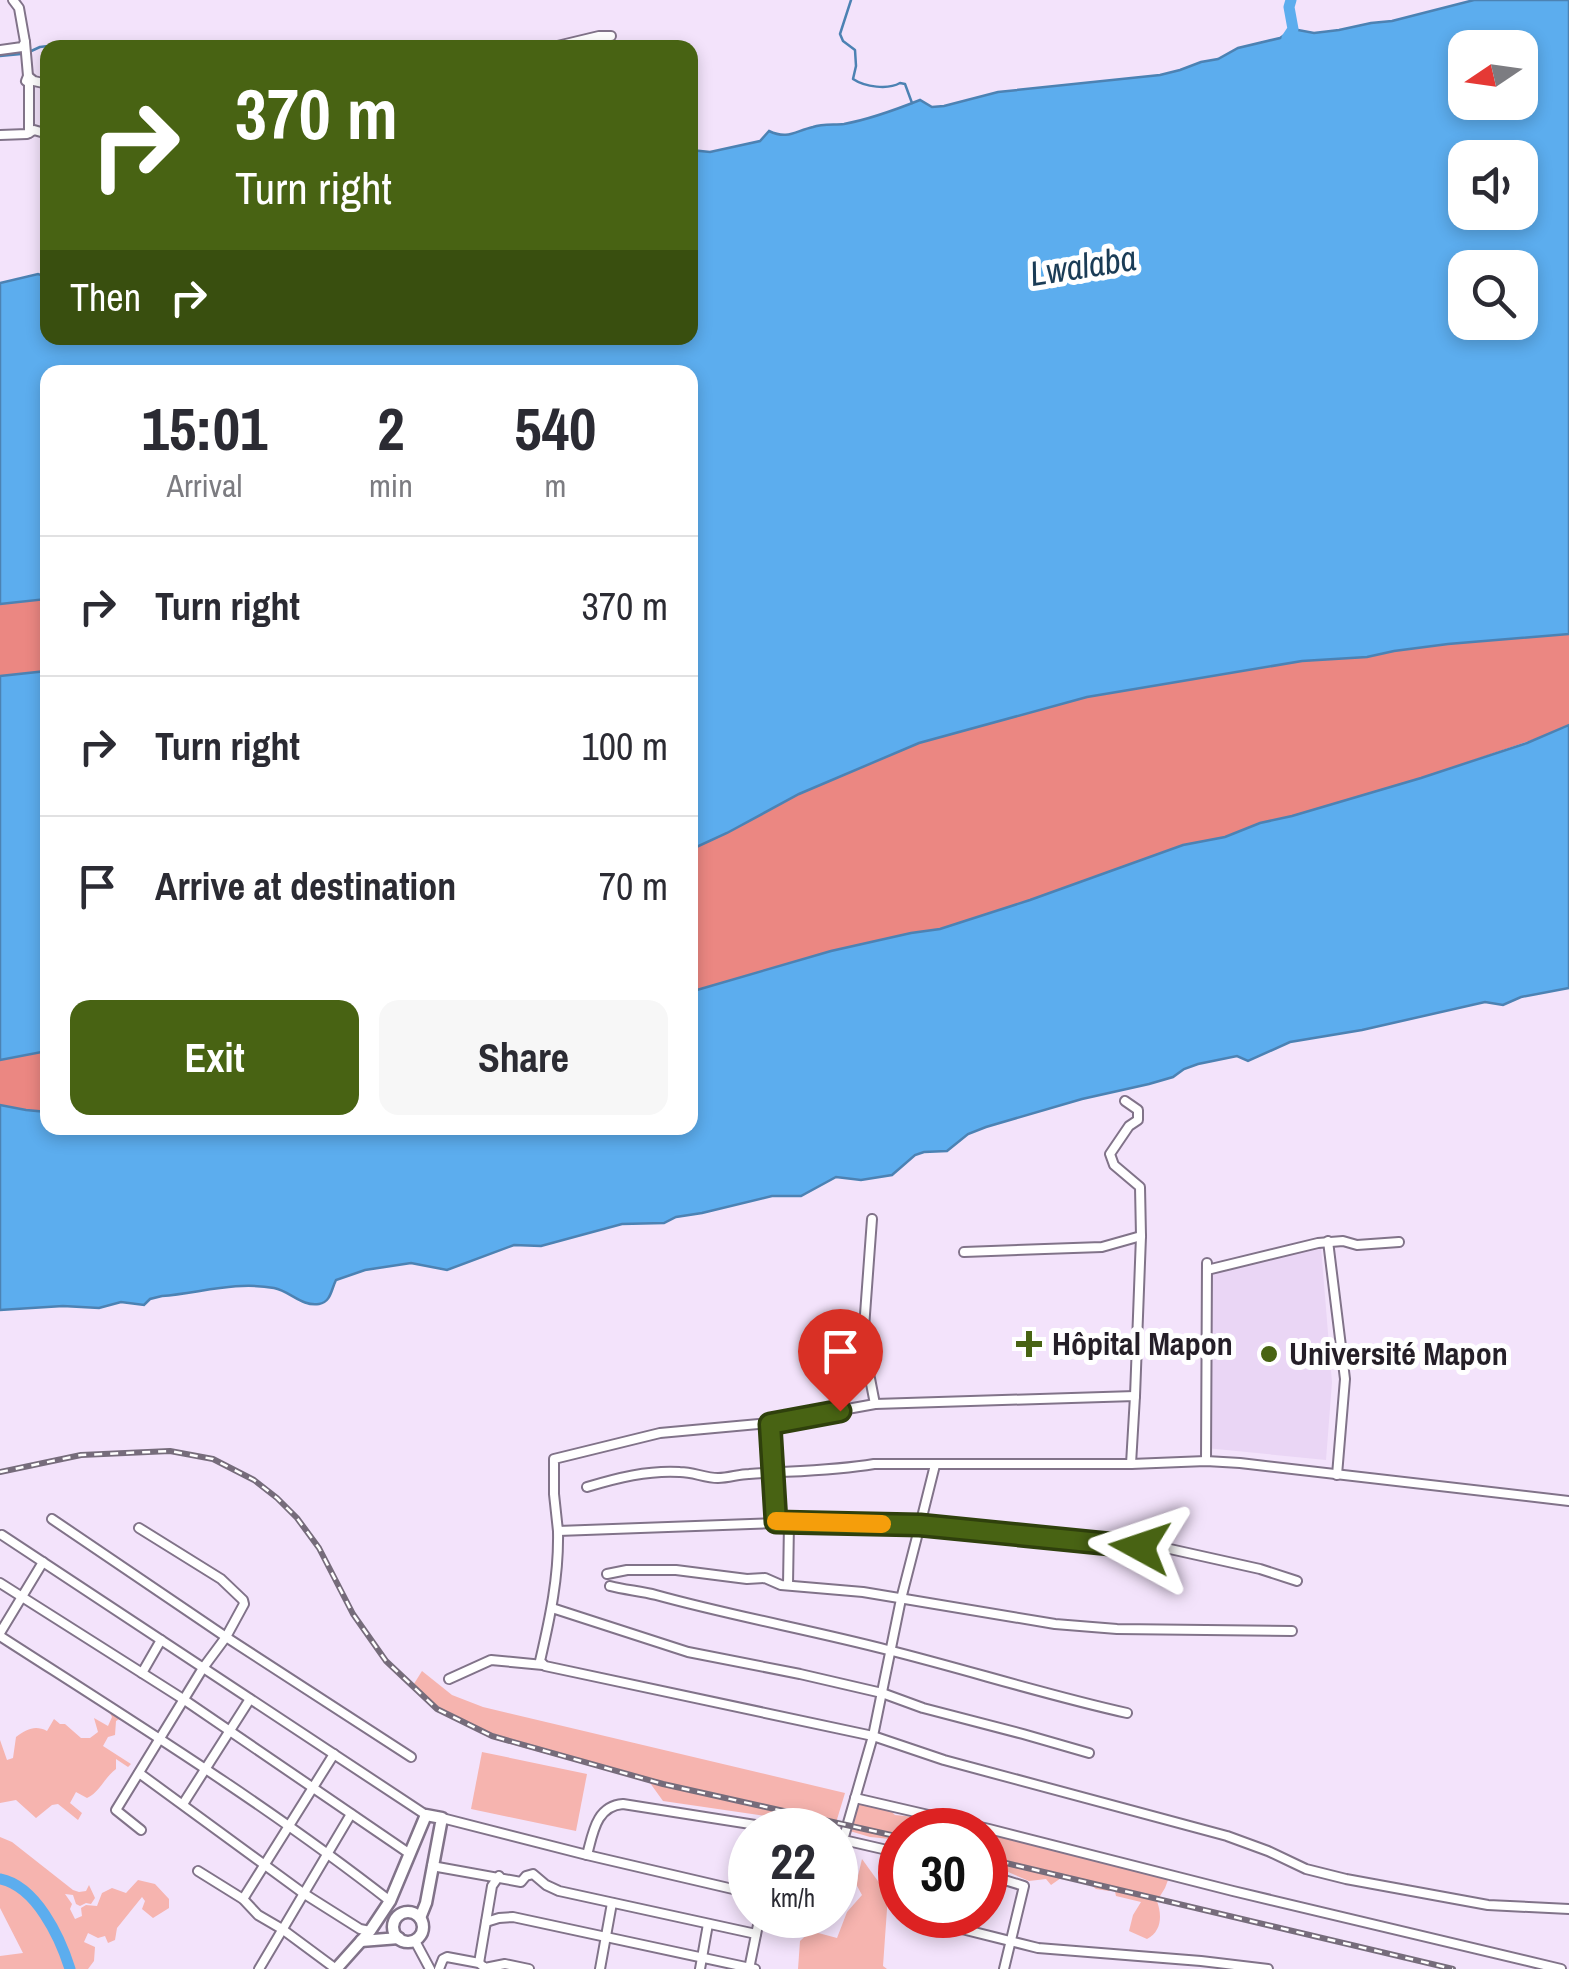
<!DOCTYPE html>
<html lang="en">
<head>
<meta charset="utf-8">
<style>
	:root { --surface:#fff; --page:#f7f7f7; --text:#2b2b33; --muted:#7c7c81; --line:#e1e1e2; --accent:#486313 }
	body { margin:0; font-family:"Archivo Narrow",sans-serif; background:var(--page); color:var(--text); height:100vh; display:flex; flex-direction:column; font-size:38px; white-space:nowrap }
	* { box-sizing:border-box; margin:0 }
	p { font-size:32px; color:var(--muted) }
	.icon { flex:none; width:55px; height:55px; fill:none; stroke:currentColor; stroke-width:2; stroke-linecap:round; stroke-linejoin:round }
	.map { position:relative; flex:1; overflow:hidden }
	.side { position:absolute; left:40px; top:365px; width:658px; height:770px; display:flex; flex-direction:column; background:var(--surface); border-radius:20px; box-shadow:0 5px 15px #0003 }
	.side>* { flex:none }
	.guide { position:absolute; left:40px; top:40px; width:658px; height:305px; border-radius:20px; box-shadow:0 5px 15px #0003; background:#486313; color:#fff; overflow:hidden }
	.needle { width:65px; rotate:257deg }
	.tools { position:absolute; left:1448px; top:30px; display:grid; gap:20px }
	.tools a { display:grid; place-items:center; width:90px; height:90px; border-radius:20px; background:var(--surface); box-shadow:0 5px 15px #0003; font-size:50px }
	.speed { position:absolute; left:728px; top:1808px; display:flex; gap:20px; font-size:50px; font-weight:700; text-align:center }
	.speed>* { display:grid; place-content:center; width:130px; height:130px; border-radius:50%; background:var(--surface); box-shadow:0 5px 15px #0003; line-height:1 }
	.speed small { font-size:25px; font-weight:400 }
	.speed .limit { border:15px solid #d22; background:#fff; color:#111 }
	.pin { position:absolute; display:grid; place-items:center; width:85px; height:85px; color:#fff; margin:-102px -42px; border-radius:50% 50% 50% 0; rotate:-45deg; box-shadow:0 0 10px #0007 }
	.pin .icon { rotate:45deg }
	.me { position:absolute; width:110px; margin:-55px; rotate:275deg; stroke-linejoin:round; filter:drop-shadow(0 0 8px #0008) }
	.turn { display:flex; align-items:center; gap:35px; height:210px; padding:0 30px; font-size:45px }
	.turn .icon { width:130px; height:130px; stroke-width:2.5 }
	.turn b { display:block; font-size:70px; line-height:85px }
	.then { display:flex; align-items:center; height:95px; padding:0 30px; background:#0003; gap:20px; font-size:38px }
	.eta { display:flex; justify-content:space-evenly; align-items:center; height:170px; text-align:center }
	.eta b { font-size:60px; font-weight:800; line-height:70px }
	.primary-button { display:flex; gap:20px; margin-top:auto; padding:20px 30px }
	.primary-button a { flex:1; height:115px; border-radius:20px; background:var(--accent); color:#fff; font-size:40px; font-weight:800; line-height:115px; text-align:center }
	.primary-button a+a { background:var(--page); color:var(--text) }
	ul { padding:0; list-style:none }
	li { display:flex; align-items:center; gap:30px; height:140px; padding:0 30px; border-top:2px solid var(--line) }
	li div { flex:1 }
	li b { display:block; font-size:38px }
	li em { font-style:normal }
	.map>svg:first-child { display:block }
</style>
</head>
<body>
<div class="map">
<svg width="1569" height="1969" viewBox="0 0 1569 1969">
	<rect width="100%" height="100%" fill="#f3e3fb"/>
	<path fill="#ead6f5" d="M1321 1247 1332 1382 1326 1460 1206 1448 1207 1266Z"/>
	<g fill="#f6b4af">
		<path d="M422 1671 452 1695 483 1707 845 1793 835 1826 663 1801 645 1776 641 1780 493 1739 456 1719 412 1687Z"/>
		<path d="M108 1710 121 1718 116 1721 115 1735 108 1737 103 1746 131 1764 128 1767 116 1759V1769C104 1778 100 1792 87 1798L76 1792 70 1803 82 1813 78 1820 58 1804 52 1805 36 1818 16 1800 0 1803V1740L7 1760 13 1758 16 1737C27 1729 35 1725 47 1731L54 1719 60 1724H65L81 1738H90L98 1732 94 1718 108 1726 112 1717Z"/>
		<path d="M482 1752 587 1774 576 1831 471 1809Z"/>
		<path d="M855 1799 890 1810 895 1815 925 1818 1008 1833 1066 1850 1165 1869 1171 1872 1165 1888 1157 1901C1162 1915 1162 1931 1147 1939L1129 1931 1133 1915 1141 1902 1116 1896 1114 1887 1109 1891 1096 1889 1087 1882 1061 1878 1051 1885 1046 1879 1029 1881 985 1862V1830H900V1840L870 1837 843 1829Z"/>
		<path d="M0 1837 12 1842 73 1890 79 1892 86 1891 89 1885 95 1898 91 1904 86 1903 80 1906 76 1904 73 1895 65 1894 72 1904 70 1909 75 1919 82 1916 81 1908 86 1905 97 1906 102 1893 112 1888 126 1893 138 1880 155 1884 169 1899V1908L153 1918 142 1909 145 1901 142 1897 117 1928 115 1940 108 1943 105 1936 98 1938 88 1933 84 1942 95 1947 94 1961 88 1969H0V1956L23 1953 0 1908Z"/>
		<path d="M862 1859 888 1895 883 1966 887 1969H798L800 1941 811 1931 837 1938 847 1912 862 1895 856 1884Z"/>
	</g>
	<g fill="#eb8782">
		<path d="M47 599V671L0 676V604Z"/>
		<path d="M1569 634V725L1555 732 1421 778 1292 816 1260 823 1225 837 1183 845 1030 900 940 929 911 933 831 951 690 992V850L727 833 799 794 919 743 1087 697 1289 663 1330 658 1367 657 1394 651 1448 644Z"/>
		<path d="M47 1051V1112L26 1110 0 1105V1060Z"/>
	</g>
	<g fill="#5cadee" stroke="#4c82b3" stroke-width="2.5" fill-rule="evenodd">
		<path d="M1474 0H1569V634L1448 644 1394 651 1367 657 1302 661 1087 697 919 743 799 794 727 833 690 850V372H48L47 599 0 604V283L38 274 47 277 48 338H690V150L710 152 760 141 769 131C788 140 795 131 813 127 822 124 834 125 844 124 871 119 895 110 920 100L932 107 944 106 998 92 1160 75 1180 70 1201 62 1218 59 1238 48 1280 38 1293 29 1314 33 1339 30 1371 23 1392 21ZM1465 48H1520V102H1465ZM1465 158H1520V212H1465ZM1465 268H1520V322H1465Z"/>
		<path d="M47 671V1051L0 1060V676Z"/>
		<path d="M1569 725V988L1521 997 1503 1005 1485 1002 1362 1030 1290 1042 1248 1061 1237 1056 1198 1064 1184 1069 1173 1077 1149 1084 1082 1099 986 1127 968 1134 947 1151 924 1152 915 1155 892 1175 861 1180 836 1177 801 1196H772L702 1213 676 1217 664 1223 622 1224 541 1246 514 1245 447 1270 411 1263 365 1270 336 1280C331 1290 331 1302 319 1304 302 1307 290 1291 274 1288 235 1281 200 1293 162 1296L150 1299 144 1305 121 1302 99 1308 63 1306 0 1310V1105L26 1110 47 1112 48 1128H690V992L831 951 911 933 940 929 1030 900 1183 845 1225 837 1260 823 1292 816 1421 778 1527 743Z"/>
	</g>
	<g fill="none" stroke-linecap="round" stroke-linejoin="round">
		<g stroke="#4c82b3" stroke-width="2.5">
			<path d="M851 0 840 34 843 41 855 50 856 66 853 79C865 87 888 90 900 83L905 84 912 103"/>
			<path d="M29 52 40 47 56 45"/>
			<path d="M0 56 21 54"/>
		</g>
		<g stroke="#5cadee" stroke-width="11">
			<path d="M1287 38 1293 29 1289 7 1291 0"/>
			<path d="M0 1879C36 1886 60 1937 70 1969"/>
		</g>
		<g stroke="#817389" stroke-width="12">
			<g id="street">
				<path d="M25 42 28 76 26 81 29 83V133"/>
				<path d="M549 48 599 36H611"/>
				<path d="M0 50 22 47 25 42 19 8 13 0"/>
				<path d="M29 77 34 81 48 84"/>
				<path d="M0 135 27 134 34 130 48 134"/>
				<path d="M1125 1101 1138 1110V1120L1129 1126 1110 1154 1114 1165 1140 1187 1141 1236 1135 1396"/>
				<path d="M872 1219 864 1328 866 1358 875 1404"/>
				<path d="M1328 1241 1345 1379 1337 1475"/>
				<path d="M964 1252 1102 1247 1141 1236"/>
				<path d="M1207 1270 1318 1243 1343 1241 1357 1245 1399 1242"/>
				<path d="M770 1423 660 1433 554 1459V1494L558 1531 776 1523"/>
				<path d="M1206 1461 1207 1263"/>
				<path d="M1131 1464 1206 1461 1240 1463 1569 1501"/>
				<path d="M935 1465 920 1525 1170 1549 1260 1569 1297 1581"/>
				<path d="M587 1487C617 1478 648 1470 680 1472 693 1472 705 1478 718 1478 729 1478 739 1474 749 1474 791 1471 833 1471 874 1464H1131L1135 1396 875 1404 770 1423 776 1523 920 1525 901 1599 873 1736 835 1868"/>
				<path d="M52 1519 226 1637 411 1757"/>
				<path d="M139 1528 221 1579 243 1600 244 1604 226 1637 203 1668 116 1810 141 1830"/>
				<path d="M558 1531C559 1576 550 1618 540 1661L545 1666 873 1736 944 1760 1227 1836 1268 1851 1306 1869 1346 1879 1488 1905 1569 1909"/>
				<path d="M2 1535 426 1815"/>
				<path d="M607 1574 627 1570H676L747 1579 765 1578 781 1585 863 1592 1055 1624 1117 1629 1292 1631"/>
				<path d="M0 1583 183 1699 410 1854"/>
				<path d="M788 1585 789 1523"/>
				<path d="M610 1586C625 1590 641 1591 656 1595 732 1616 811 1630 888 1650 968 1670 1046 1695 1127 1713"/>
				<path d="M552 1608 688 1652 800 1674 882 1693 923 1708 1023 1734 1089 1753"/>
				<path d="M0 1633 43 1562"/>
				<path d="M0 1636C132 1721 266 1804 390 1901"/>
				<path d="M142 1673 161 1640"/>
				<path d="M449 1679 491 1660 543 1665"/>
				<path d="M139 1773 303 1893 360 1929 370 1931"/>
				<path d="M855 1798 989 1829 1233 1891 1561 1969"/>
				<path d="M183 1804 250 1699"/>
				<path d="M442 1818 587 1855C593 1833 596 1806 623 1804L788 1830"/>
				<path d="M835 1838 900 1853"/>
				<path d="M587 1855 750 1893"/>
				<path d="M432 1866 521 1882 526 1876 533 1874 546 1885 559 1891 756 1934"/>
				<path d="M198 1871 243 1899 258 1915 282 1929 336 1969"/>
				<path d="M985 1874 1024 1886 1004 1969"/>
				<path d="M243 1899 334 1754"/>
				<path d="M486 1922 499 1918 513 1917 755 1969"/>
				<path d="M946 1925 1038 1948 1201 1961 1268 1969"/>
				<path d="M415 1941 430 1969"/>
				<path d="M479 1963 492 1886 499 1876"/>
				<path d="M259 1969 351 1814"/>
				<path d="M439 1969 443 1959 447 1957 479 1963 485 1968 505 1964 529 1969"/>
				<path d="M600 1969 612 1903"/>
				<path d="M700 1969 708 1924"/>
				<path d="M749 1969 760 1915"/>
			</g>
		</g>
		<g stroke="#817389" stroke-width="15">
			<g id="secondary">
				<circle cx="408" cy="1927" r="15"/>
				<path d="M361 1941 399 1938"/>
				<path d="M336 1969 370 1931 390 1901 426 1815 442 1818 426 1903 420 1918"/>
			</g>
		</g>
		<use href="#street" stroke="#fff" stroke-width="8"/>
		<use href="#secondary" stroke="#fff" stroke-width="10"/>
		<g stroke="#766c7b" stroke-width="6">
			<g id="rail">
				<path d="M0 1472 81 1455 170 1451 213 1459 254 1480 277 1498 297 1518 319 1548 353 1614 386 1661 437 1709 492 1736 663 1784 900 1837"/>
				<path d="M985 1858 1453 1969"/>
			</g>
		</g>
		<use href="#rail" stroke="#fff" stroke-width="2.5" stroke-dasharray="8" stroke-linecap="butt"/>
	</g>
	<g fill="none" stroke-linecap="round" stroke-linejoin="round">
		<g stroke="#2f400c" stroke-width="25">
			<path id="route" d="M840 1411 770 1424 776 1522 920 1525 1140 1547"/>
		</g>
		<use href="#route" stroke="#486313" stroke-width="18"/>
		<path stroke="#f59e0b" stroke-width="18" d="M776 1521 882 1524"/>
	</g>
	<g fill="#486313" stroke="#fff" stroke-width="4">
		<path d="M1024 1329h10v10h10v10h-10v10h-10v-10h-10v-10h10z"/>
		<circle cx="1269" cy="1354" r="10"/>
	</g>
	<g text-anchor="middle" stroke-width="10" stroke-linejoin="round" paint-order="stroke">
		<g font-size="32" font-weight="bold" fill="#251f28" stroke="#fff" text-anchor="start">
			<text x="1052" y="1355">Hôpital Mapon</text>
			<text x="1289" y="1365">Université Mapon</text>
		</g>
		<g font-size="35" font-style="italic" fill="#1a3c56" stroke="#fff">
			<text transform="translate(1083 266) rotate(-9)" y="12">Lwalaba</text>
		</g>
	</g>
</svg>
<div class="tools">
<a><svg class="needle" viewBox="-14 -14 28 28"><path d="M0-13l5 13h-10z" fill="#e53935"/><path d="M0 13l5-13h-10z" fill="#7c7c81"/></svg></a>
<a><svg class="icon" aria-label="sound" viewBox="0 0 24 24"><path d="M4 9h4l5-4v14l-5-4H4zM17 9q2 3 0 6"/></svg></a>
<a><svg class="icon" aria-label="search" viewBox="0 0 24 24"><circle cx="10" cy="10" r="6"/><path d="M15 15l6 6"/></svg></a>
</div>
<div class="speed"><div>22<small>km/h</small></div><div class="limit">30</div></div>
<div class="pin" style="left:840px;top:1411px;background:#d93025"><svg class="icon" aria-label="arrive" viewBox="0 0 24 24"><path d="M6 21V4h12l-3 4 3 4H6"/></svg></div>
<svg class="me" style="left:1140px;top:1547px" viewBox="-20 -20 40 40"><path d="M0-17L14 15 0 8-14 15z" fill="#486313" stroke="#fff" stroke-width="4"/></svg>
<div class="guide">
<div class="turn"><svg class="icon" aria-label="right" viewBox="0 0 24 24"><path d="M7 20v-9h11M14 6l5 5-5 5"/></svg><div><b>370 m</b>Turn right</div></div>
<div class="then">Then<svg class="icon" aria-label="right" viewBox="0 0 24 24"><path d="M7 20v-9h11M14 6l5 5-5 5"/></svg></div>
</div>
<section class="side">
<div class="eta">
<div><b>15:01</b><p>Arrival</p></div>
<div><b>2</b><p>min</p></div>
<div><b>540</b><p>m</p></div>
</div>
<ul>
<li><svg class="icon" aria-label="right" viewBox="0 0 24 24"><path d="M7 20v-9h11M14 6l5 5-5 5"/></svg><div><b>Turn right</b></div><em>370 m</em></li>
<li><svg class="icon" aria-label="right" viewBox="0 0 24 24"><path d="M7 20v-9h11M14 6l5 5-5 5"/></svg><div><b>Turn right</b></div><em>100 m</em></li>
<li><svg class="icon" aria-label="arrive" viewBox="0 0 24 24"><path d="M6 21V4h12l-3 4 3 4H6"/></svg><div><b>Arrive at destination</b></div><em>70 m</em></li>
</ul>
<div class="primary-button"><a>Exit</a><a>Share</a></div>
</section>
</div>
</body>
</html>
